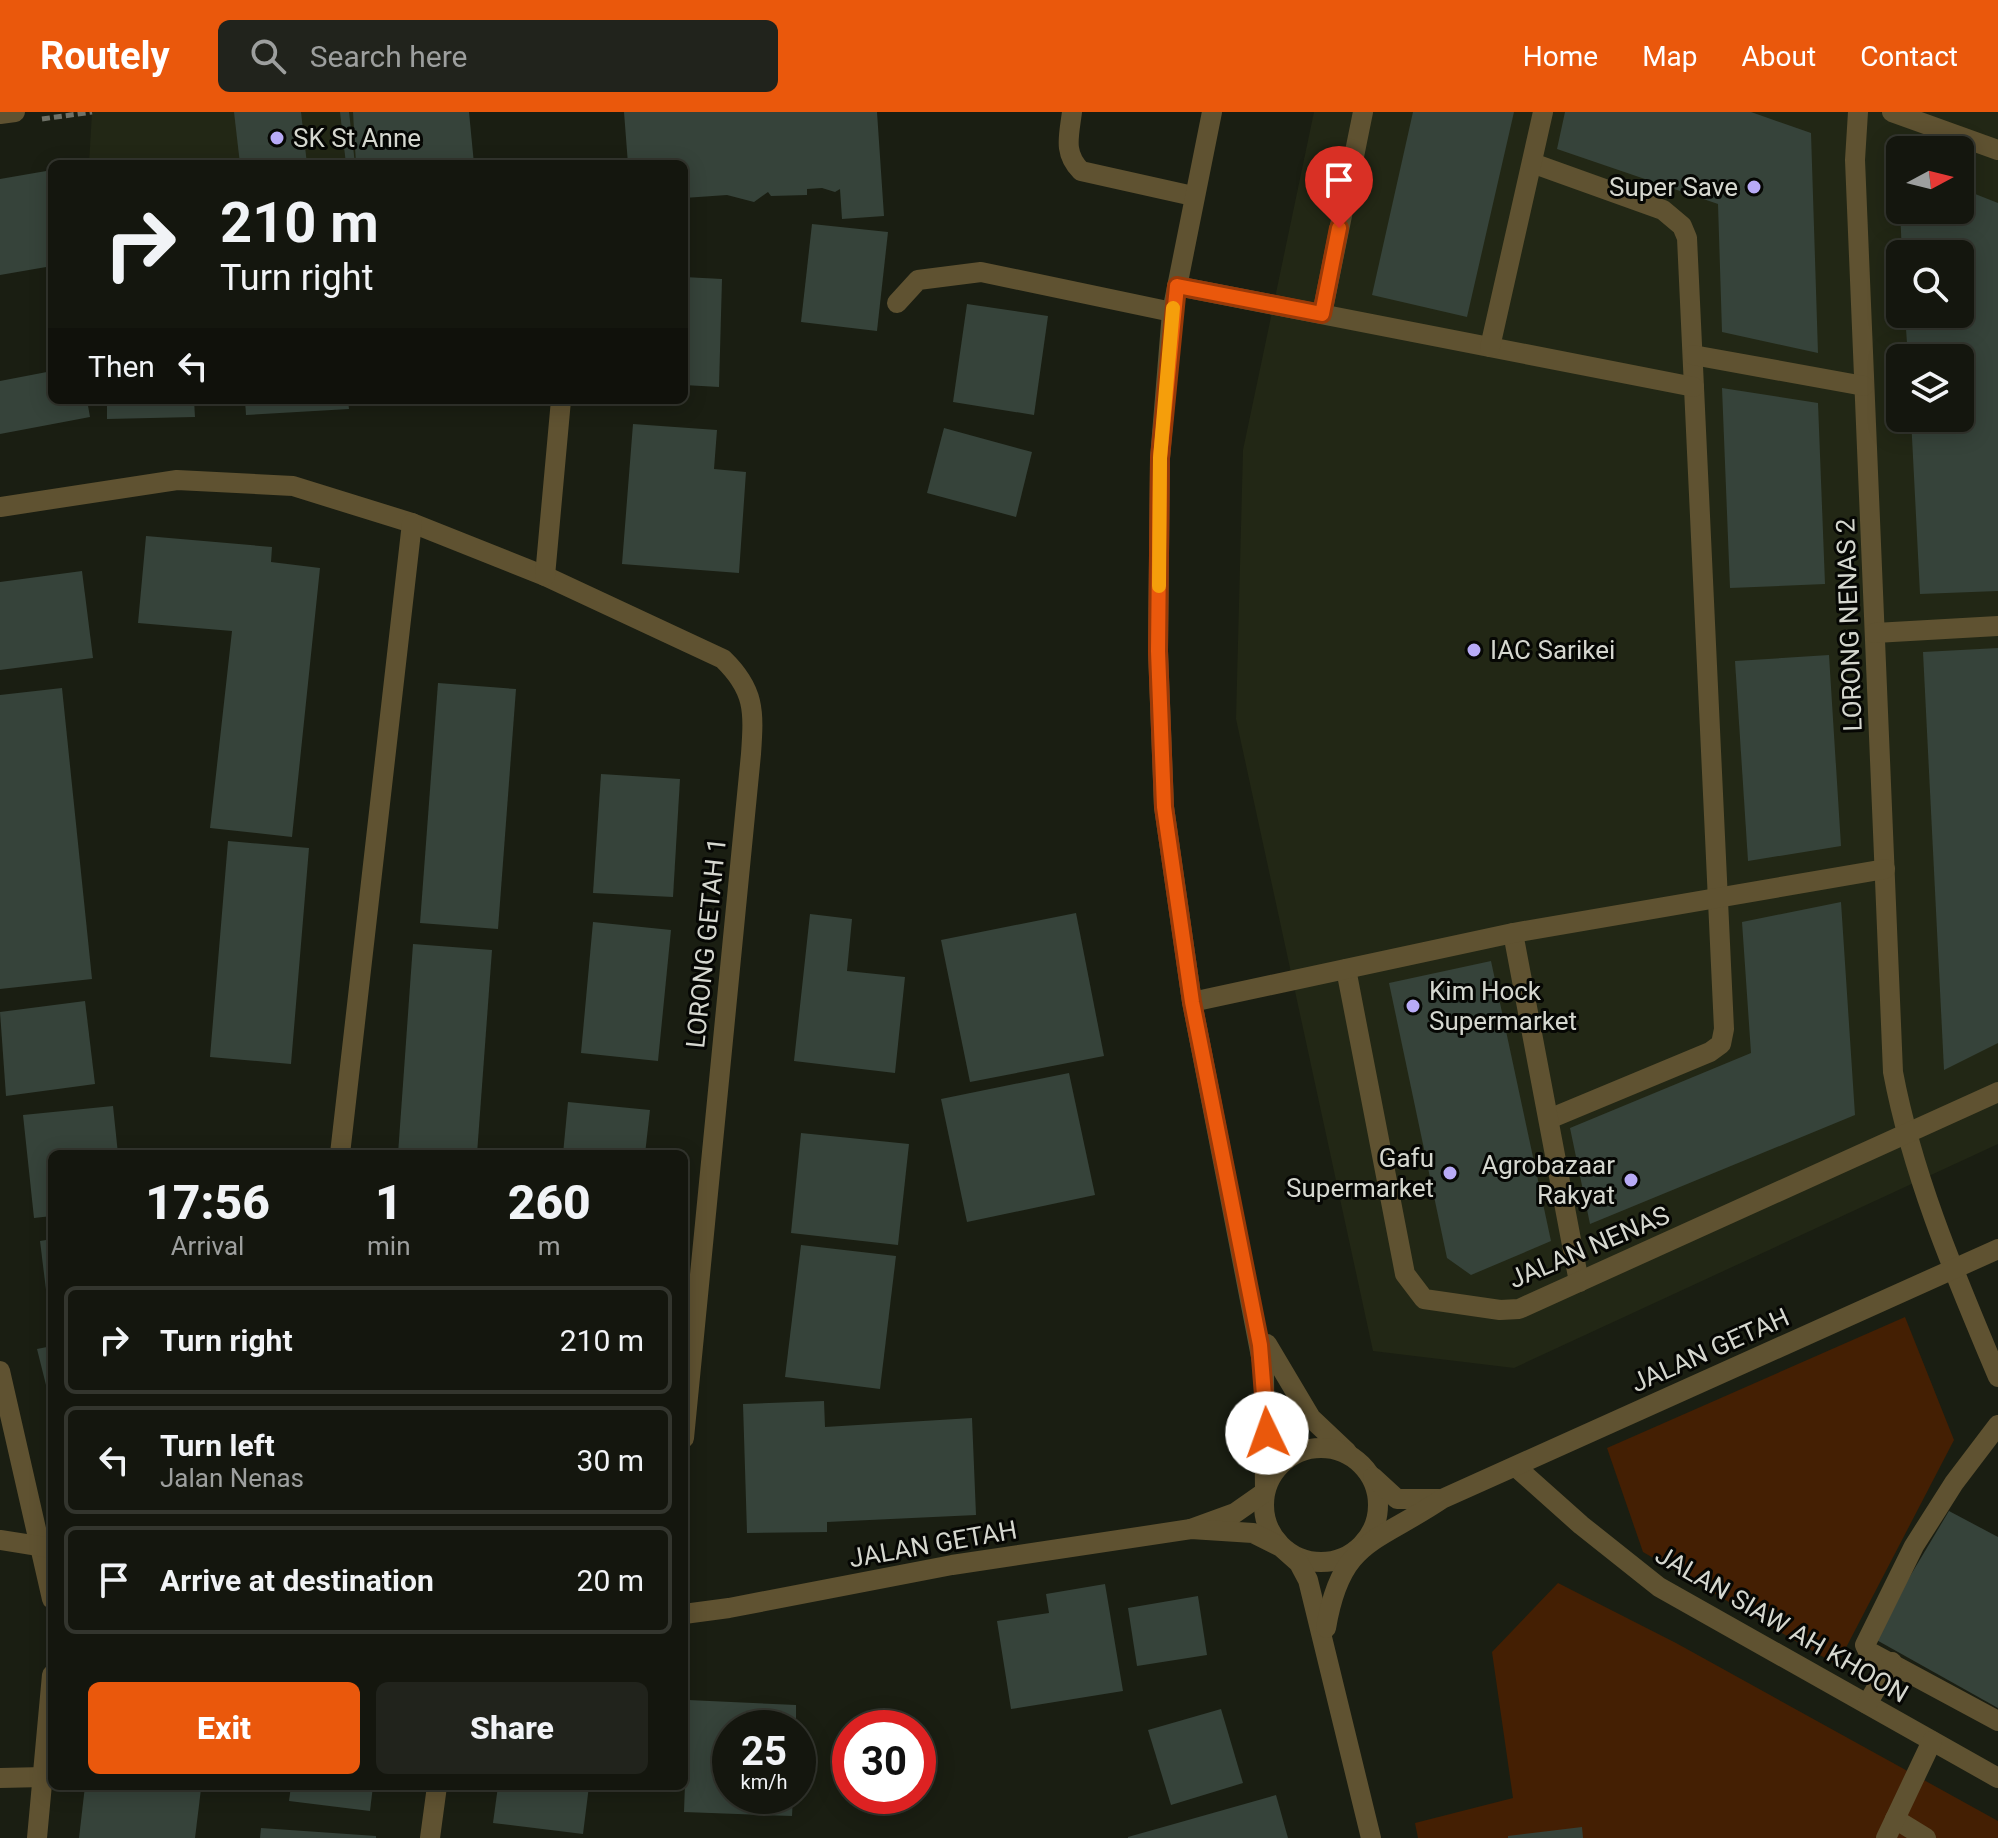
<!DOCTYPE html>
<html lang="en">
<head>
<meta charset="utf-8">
<style>
	:root { --surface:#14160e; --page:#21231c; --text:#f1f3f6; --muted:#9d9f9e; --line:#33352e; --accent:#ea580c }
	body { margin:0; font-family:Roboto,sans-serif; background:var(--page); color:var(--text); height:100vh; display:flex; flex-direction:column; font-size:30px; white-space:nowrap }
	* { box-sizing:border-box; margin:0 }
	p { font-size:26px; color:var(--muted) }
	.icon { flex:none; width:44px; height:44px; fill:none; stroke:currentColor; stroke-width:2; stroke-linecap:round; stroke-linejoin:round }
	.map { position:relative; flex:1; overflow:hidden }
	.sheet { position:absolute; left:48px; top:1038px; width:640px; height:640px; display:flex; flex-direction:column; background:var(--surface); border-radius:12px; box-shadow:0 4px 20px #0003,0 0 0 2px var(--line) }
	.sheet>* { flex:none }
	.top-card { position:absolute; left:48px; top:48px; width:640px; height:244px; border-radius:12px; box-shadow:0 4px 20px #0003,0 0 0 2px var(--line); background:#14160e; color:var(--text); overflow:hidden }
	.needle { width:52px; rotate:83deg }
	.tools { position:absolute; left:1886px; top:24px; display:grid; gap:16px }
	.tools a { display:grid; place-items:center; width:88px; height:88px; border-radius:12px; background:var(--surface); box-shadow:0 4px 20px #0003,0 0 0 2px var(--line); font-size:40px }
	.speed { position:absolute; left:712px; top:1598px; display:flex; gap:16px; font-size:40px; font-weight:700; text-align:center }
	.speed>* { display:grid; place-content:center; width:104px; height:104px; border-radius:50%; background:var(--surface); box-shadow:0 4px 20px #0003,0 0 0 2px var(--line); line-height:1 }
	.speed small { font-size:20px; font-weight:400 }
	.speed .limit { border:12px solid #d22; background:#fff; color:#111 }
	.pin { position:absolute; display:grid; place-items:center; width:68px; height:68px; color:#fff; margin:-82px -34px; border-radius:50% 50% 50% 0; rotate:-45deg; box-shadow:0 0 8px #0007 }
	.pin .icon { rotate:45deg }
	.me { position:absolute; width:88px; margin:-44px; rotate:357deg; stroke-linejoin:round; filter:drop-shadow(0 0 6px #0008) }
	.turn { display:flex; align-items:center; gap:28px; height:168px; padding:0 40px; font-size:36px }
	.turn .icon { width:104px; height:104px; stroke-width:2.5 }
	.turn b { display:block; font-size:56px; line-height:68px }
	.then { display:flex; align-items:center; height:76px; padding:0 40px; background:#0003; gap:16px; font-size:30px }
	.eta { display:flex; justify-content:space-evenly; align-items:center; height:136px; text-align:center }
	.eta b { font-size:48px; font-weight:800; line-height:56px }
	.primary-button { display:flex; gap:16px; margin-top:auto; padding:16px 40px }
	.primary-button a { flex:1; height:92px; border-radius:12px; background:var(--accent); color:#fff; font-size:32px; font-weight:800; line-height:92px; text-align:center }
	.primary-button a+a { background:var(--page); color:var(--text) }
	ul { padding:0; list-style:none }
	li { display:flex; align-items:center; gap:24px; height:108px; margin:0 16px 12px; padding:0 24px; border:4px solid var(--line); border-radius:12px }
	li div { flex:1 }
	li b { display:block; font-size:30px }
	li em { font-style:normal }
	header { display:flex; align-items:center; gap:48px; box-sizing:border-box; height:112px; padding:0 40px; background:var(--accent); color:#fff }
	header strong { font-size:38px }
	nav { display:flex; gap:44px; margin-inline-start:auto; font-size:28px }
	.search { width:560px; height:72px; background:var(--page); display:flex; align-items:center; gap:20px; box-sizing:border-box; padding:0 28px; border-radius:12px; color:var(--muted); font-size:30px }
	.map>svg:first-child { display:block }
</style>
</head>
<body>
<header>
<strong>Routely</strong>
<div class="search"><svg class="icon" aria-label="search" viewBox="0 0 24 24"><circle cx="10" cy="10" r="6"/><path d="M15 15l6 6"/></svg>Search here</div>
<nav><a>Home</a><a>Map</a><a>About</a><a>Contact</a></nav>
</header>
<div class="map">
<svg width="1998" height="1726" viewBox="0 0 1998 1726">
	<rect width="100%" height="100%" fill="#1a1e12"/>
	<g fill="#222715" fill-rule="evenodd">
		<path d="M92 0H461L466 52H89Z"/>
		<path d="M1314 0H1998V1032L1514 1256 1373 1239 1236 607 1243 338ZM1900 38H1960V98H1900ZM1900 142H1960V202H1900ZM1900 246H1960V306H1900Z"/>
	</g>
	<g fill="#441f03">
		<path d="M1905 1205 1954 1328 1837 1553 1643 1440 1607 1336Z"/>
		<path d="M1558 1471 1676 1531 1998 1709V1726H1418L1415 1711 1513 1686 1492 1540Z"/>
	</g>
	<g fill="#36433a">
		<path d="M234 0H301L307 52H240Z"/>
		<path d="M340 0H349L355 52H346Z"/>
		<path d="M353 0H469L474 52H356Z"/>
		<path d="M624 0H877L884 104 842 107 840 77 835 80 822 76 807 77V83L771 84 768 80 754 90 727 83 684 86V52H628Z"/>
		<path d="M1413 0H1514L1467 205 1372 183Z"/>
		<path d="M1565 0H1751L1811 21 1818 241 1722 220 1718 92 1557 37Z"/>
		<path d="M52 58V154L0 163V67Z"/>
		<path d="M1960 76 1998 91V479L1920 482 1911 306H1960V246H1908L1905 202H1960V142H1902L1900 98H1960Z"/>
		<path d="M812 112 888 120 877 219 801 210Z"/>
		<path d="M684 165 722 167 719 275 684 273Z"/>
		<path d="M967 192 1048 204 1034 303 953 290Z"/>
		<path d="M52 259V288H87L90 305 0 322V269Z"/>
		<path d="M1722 276 1818 291 1825 472 1730 476Z"/>
		<path d="M107 288H194L195 305 107 307Z"/>
		<path d="M245 288H348L349 297 246 303Z"/>
		<path d="M633 312 717 318 714 357 746 360 739 461 622 452Z"/>
		<path d="M944 316 1032 340 1016 405 927 381Z"/>
		<path d="M146 424 272 435 271 450 320 456 292 725 210 716 232 519 138 511Z"/>
		<path d="M82 459 93 546 0 558V470Z"/>
		<path d="M1998 536V931L1944 958 1923 540Z"/>
		<path d="M1829 543 1841 734 1748 749 1735 549Z"/>
		<path d="M438 571 516 577 498 817 420 811Z"/>
		<path d="M62 576 92 867 0 877V583Z"/>
		<path d="M601 662 680 667 673 785 593 781Z"/>
		<path d="M228 729 309 736 291 952 210 945Z"/>
		<path d="M1841 790 1855 1003 1590 1112 1570 1016 1751 941 1742 810Z"/>
		<path d="M1076 801 1104 944 970 970 941 828Z"/>
		<path d="M810 802 852 807 847 859 905 865 895 961 794 949Z"/>
		<path d="M593 810 671 818 658 949 581 941Z"/>
		<path d="M413 832 492 838 477 1042H398Z"/>
		<path d="M1491 849 1551 1129 1471 1163 1447 1146 1389 871Z"/>
		<path d="M85 889 95 972 6 984 0 900Z"/>
		<path d="M1069 961 1095 1083 967 1110 941 987Z"/>
		<path d="M568 990 650 998 645 1042H563Z"/>
		<path d="M113 994 118 1042H52V1104L34 1106 23 1003Z"/>
		<path d="M801 1021 909 1032 898 1133 791 1121Z"/>
		<path d="M52 1127V1210H50L40 1129Z"/>
		<path d="M801 1133 896 1144 880 1277 785 1265Z"/>
		<path d="M52 1234V1293H51L37 1237Z"/>
		<path d="M824 1289 825 1315 972 1306 976 1403 827 1410V1420L747 1421 743 1292Z"/>
		<path d="M1949 1399 1998 1425V1596L1873 1526Z"/>
		<path d="M1105 1472 1123 1579 1011 1597 997 1509 1049 1501 1046 1482Z"/>
		<path d="M1198 1484 1207 1543 1137 1554 1128 1496Z"/>
		<path d="M688 1588 796 1593V1616H730V1684H793L792 1704 684 1700Z"/>
		<path d="M1221 1597 1243 1671 1171 1693 1148 1618Z"/>
		<path d="M85 1674 201 1677 195 1726H79Z"/>
		<path d="M291 1674H373L370 1699 289 1689Z"/>
		<path d="M498 1674H589L583 1722 493 1711Z"/>
		<path d="M1276 1683 1288 1726H1128V1725Z"/>
		<path d="M1582 1715 1583 1726H1508V1724Z"/>
		<path d="M261 1716 376 1724V1726H260Z"/>
	</g>
	<g fill="none" stroke-linecap="round" stroke-linejoin="round">
		<path stroke="#6e7167" stroke-width="5" stroke-dasharray="8 4" stroke-linecap="butt" d="M42 7 92 0"/>
		<g stroke="#5f5231" stroke-width="20">
			<path d="M1072 0C1069 24 1063 41 1081 59L1193 84"/>
			<path d="M1858 0 1855 48 1893 960C1913 1066 1956 1165 1998 1265"/>
			<path d="M1892 0 1998 38"/>
			<path d="M0 2 15 0"/>
			<path d="M1532 51 1663 98 1682 114 1687 126 1724 917 1721 932 1710 940 1549 1007"/>
			<path d="M1177 174 1694 275"/>
			<path d="M897 191 918 168 981 160 1172 200"/>
			<path d="M1322 202 1363 0"/>
			<path d="M1490 235 1543 0"/>
			<path d="M1693 243 1864 274"/>
			<path d="M0 395 177 368 293 374 412 411 545 464 723 547C755 578 754 599 751 642L684 1326"/>
			<path d="M545 464 561 288"/>
			<path d="M1875 521 1998 514"/>
			<path d="M1513 821 1579 1170"/>
			<path d="M1346 857 1405 1162 1424 1187 1500 1198 1519 1197 1998 980"/>
			<path d="M1192 890 1513 821 1885 757"/>
			<path d="M340 1042 412 411"/>
			<path d="M1267 1232 1311 1306 1347 1340"/>
			<path d="M0 1259 52 1487"/>
			<path d="M1998 1313 1954 1371 1914 1434 1865 1533 1868 1539 1998 1609"/>
			<circle cx="1321" cy="1393" r="57"/>
			<path d="M1516 1355 1581 1413 1659 1475 1998 1666"/>
			<path d="M1373 1365 1397 1387H1440"/>
			<path d="M1191 1417 1235 1401 1265 1380 1264 1260 1192 890 1164 695 1158 539 1160 346 1172 200 1212 0"/>
			<path d="M0 1428 51 1436"/>
			<path d="M684 1502 729 1496 952 1453 1191 1417 1253 1421 1281 1435 1299 1451 1308 1468 1371 1726"/>
			<path d="M1326 1516C1341 1427 1375 1432 1442 1387L1998 1137"/>
			<path d="M1867 1592 1892 1550"/>
			<path d="M0 1666 44 1665"/>
			<path d="M1895 1707 1926 1726"/>
			<path d="M37 1726 52 1563"/>
			<path d="M430 1726 437 1674"/>
			<path d="M1886 1726 1932 1629"/>
		</g>
	</g>
	<g fill="none" stroke-linecap="round" stroke-linejoin="round">
		<g stroke="#983908" stroke-width="20">
			<path id="route" d="M1267 1321 1260 1233 1192 890 1164 695 1158 539 1160 346 1177 174 1322 202 1339 116"/>
		</g>
		<use href="#route" stroke="#ea580c" stroke-width="14"/>
		<path stroke="#f59e0b" stroke-width="14" d="M1159 474 1160 346 1173 196"/>
	</g>
	<g fill="#b8abf7" stroke="#060704" stroke-width="3">
		<circle cx="277" cy="26" r="8"/>
		<circle cx="1754" cy="75" r="8"/>
		<circle cx="1474" cy="538" r="8"/>
		<circle cx="1413" cy="894" r="8"/>
		<circle cx="1450" cy="1061" r="8"/>
		<circle cx="1631" cy="1068" r="8"/>
	</g>
	<g text-anchor="middle" stroke-width="6" stroke-linejoin="round" paint-order="stroke">
		<g font-size="26" fill="#d5d7cf" stroke="#060704" text-anchor="start">
			<text x="293" y="35">SK St Anne</text>
			<text x="1738" y="84" text-anchor="end">Super Save</text>
			<text x="1490" y="547">IAC Sarikei</text>
			<text x="1429" y="888">Kim Hock<tspan x="1429" dy="30">Supermarket</tspan></text>
			<text x="1434" y="1055" text-anchor="end">Gafu<tspan x="1434" dy="30">Supermarket</tspan></text>
			<text x="1615" y="1062" text-anchor="end">Agrobazaar<tspan x="1615" dy="30">Rakyat</tspan></text>
		</g>
		<g font-size="26" fill="#d5d7cf" stroke="#060704">
			<text transform="translate(1849 513) rotate(-92)" y="9">LORONG NENAS 2</text>
			<text transform="translate(706 831) rotate(-84)" y="9">LORONG GETAH 1</text>
			<text transform="translate(1589 1135) rotate(-23)" y="9">JALAN NENAS</text>
			<text transform="translate(1710 1238) rotate(-24)" y="9">JALAN GETAH</text>
			<text transform="translate(933 1432) rotate(-10)" y="9">JALAN GETAH</text>
			<text transform="translate(1782 1512) rotate(30)" y="9">JALAN SIAW AH KHOON</text>
		</g>
	</g>
</svg>
<div class="tools">
<a><svg class="needle" viewBox="-14 -14 28 28"><path d="M0-13l5 13h-10z" fill="#e53935"/><path d="M0 13l5-13h-10z" fill="#9d9f9e"/></svg></a>
<a><svg class="icon" aria-label="search" viewBox="0 0 24 24"><circle cx="10" cy="10" r="6"/><path d="M15 15l6 6"/></svg></a>
<a><svg class="icon" aria-label="layers" viewBox="0 0 24 24"><path d="M12 4l9 5-9 5-9-5zM3 14l9 5 9-5"/></svg></a>
</div>
<div class="speed"><div>25<small>km/h</small></div><div class="limit">30</div></div>
<div class="pin" style="left:1339px;top:116px;background:#d93025"><svg class="icon" aria-label="arrive" viewBox="0 0 24 24"><path d="M6 21V4h12l-3 4 3 4H6"/></svg></div>
<svg class="me" style="left:1267px;top:1321px" viewBox="-20 -20 40 40"><circle r="19" fill="#fff"/><path d="M0-13L10 11 0 6-10 11z" fill="#ea580c"/></svg>
<div class="top-card">
<div class="turn"><svg class="icon" aria-label="right" viewBox="0 0 24 24"><path d="M7 20v-9h11M14 6l5 5-5 5"/></svg><div><b>210 m</b>Turn right</div></div>
<div class="then">Then<svg class="icon" aria-label="left" viewBox="0 0 24 24"><path d="M17 20v-9H6M10 6l-5 5 5 5"/></svg></div>
</div>
<section class="sheet">
<div class="eta">
<div><b>17:56</b><p>Arrival</p></div>
<div><b>1</b><p>min</p></div>
<div><b>260</b><p>m</p></div>
</div>
<ul>
<li><svg class="icon" aria-label="right" viewBox="0 0 24 24"><path d="M7 20v-9h11M14 6l5 5-5 5"/></svg><div><b>Turn right</b></div><em>210 m</em></li>
<li><svg class="icon" aria-label="left" viewBox="0 0 24 24"><path d="M17 20v-9H6M10 6l-5 5 5 5"/></svg><div><b>Turn left</b><p>Jalan Nenas</p></div><em>30 m</em></li>
<li><svg class="icon" aria-label="arrive" viewBox="0 0 24 24"><path d="M6 21V4h12l-3 4 3 4H6"/></svg><div><b>Arrive at destination</b></div><em>20 m</em></li>
</ul>
<div class="primary-button"><a>Exit</a><a>Share</a></div>
</section>
</div>
</body>
</html>
